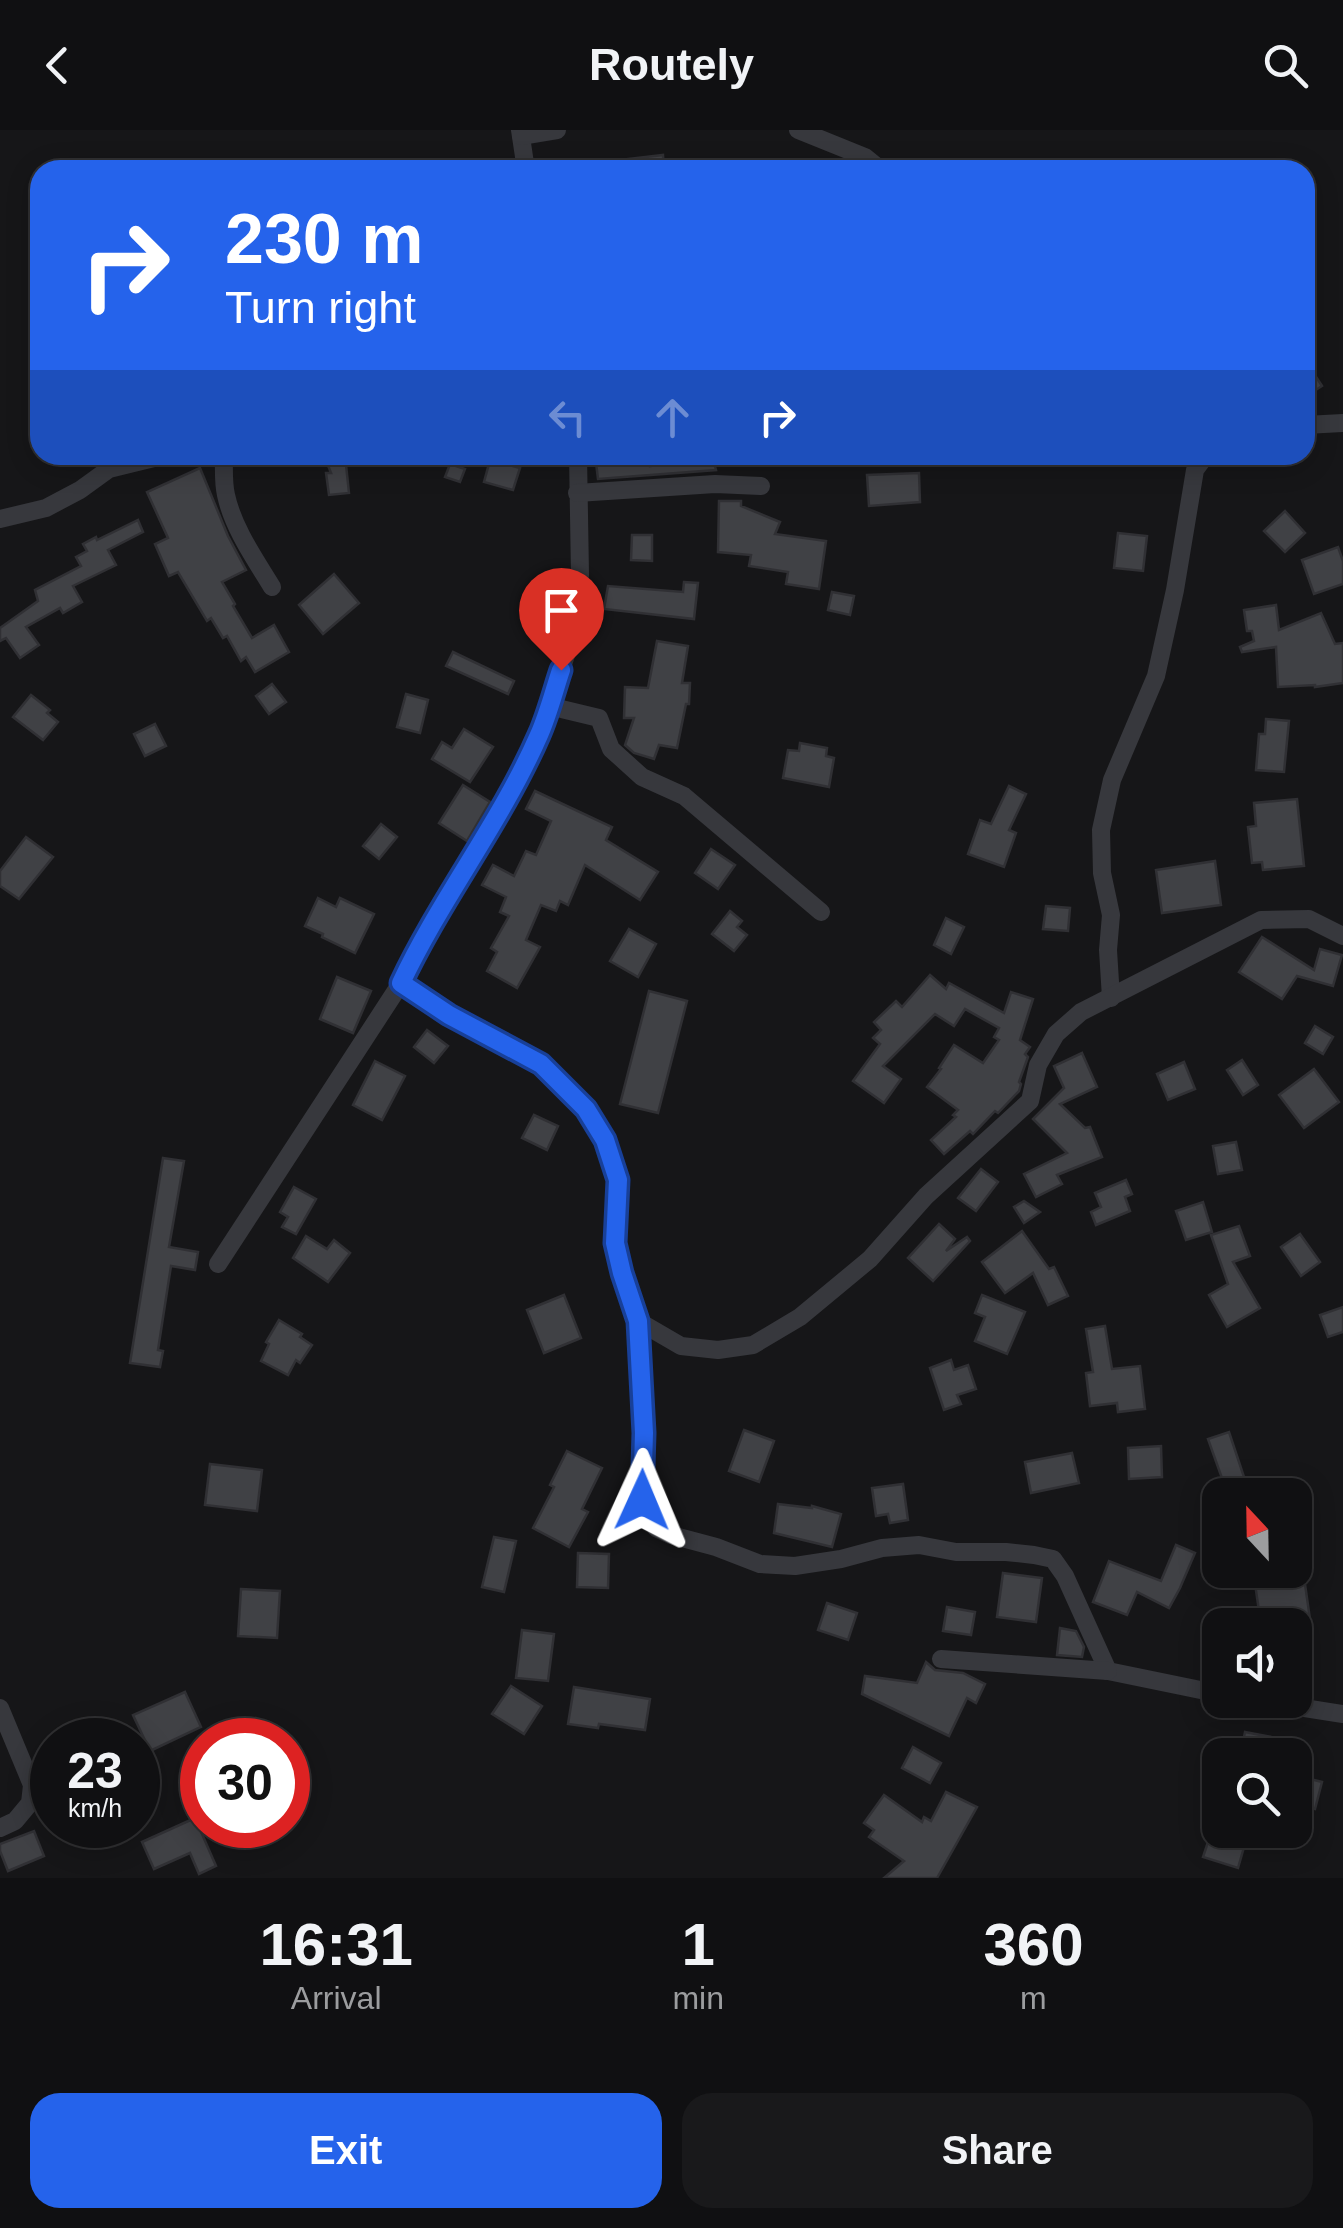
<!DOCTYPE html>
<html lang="en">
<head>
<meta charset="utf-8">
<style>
	:root { --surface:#101012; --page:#19191b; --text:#f1f3f6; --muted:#9c9d9f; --line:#303032; --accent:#2563eb }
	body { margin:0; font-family:Helvetica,sans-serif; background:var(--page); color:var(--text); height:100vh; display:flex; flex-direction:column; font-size:38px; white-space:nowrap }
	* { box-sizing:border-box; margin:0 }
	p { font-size:32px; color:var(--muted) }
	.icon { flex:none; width:55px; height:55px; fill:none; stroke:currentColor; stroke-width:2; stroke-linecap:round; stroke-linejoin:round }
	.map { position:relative; height:1748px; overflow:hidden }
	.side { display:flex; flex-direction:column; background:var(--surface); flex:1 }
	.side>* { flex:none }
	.guide { position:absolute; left:30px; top:30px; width:1285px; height:305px; border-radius:30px; box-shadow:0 5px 25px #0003,0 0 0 2px var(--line); background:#2563eb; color:#fff; overflow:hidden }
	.needle { width:65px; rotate:338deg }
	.tools { position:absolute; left:1202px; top:1348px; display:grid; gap:20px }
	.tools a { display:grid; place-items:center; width:110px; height:110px; border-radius:20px; background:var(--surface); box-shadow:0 5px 25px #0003,0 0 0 2px var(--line); font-size:50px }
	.speed { position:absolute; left:30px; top:1588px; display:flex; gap:20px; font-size:50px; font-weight:700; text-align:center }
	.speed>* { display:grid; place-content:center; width:130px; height:130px; border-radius:50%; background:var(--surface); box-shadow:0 5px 25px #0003,0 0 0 2px var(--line); line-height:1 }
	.speed small { font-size:25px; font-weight:400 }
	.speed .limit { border:15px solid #d22; background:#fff; color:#111 }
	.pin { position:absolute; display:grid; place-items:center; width:85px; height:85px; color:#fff; margin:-102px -42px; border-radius:50% 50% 50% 0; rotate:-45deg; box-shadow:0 0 10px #0007 }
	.pin .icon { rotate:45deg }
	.me { position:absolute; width:110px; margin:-55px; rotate:1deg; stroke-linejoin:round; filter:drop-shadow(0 0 8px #0008) }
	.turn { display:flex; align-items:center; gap:35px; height:210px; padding:0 30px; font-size:45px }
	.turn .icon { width:130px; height:130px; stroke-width:2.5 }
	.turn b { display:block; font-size:70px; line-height:85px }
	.lanes { display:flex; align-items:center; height:95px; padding:0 30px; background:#0003; justify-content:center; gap:50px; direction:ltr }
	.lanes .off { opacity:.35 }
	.eta { display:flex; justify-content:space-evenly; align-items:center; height:170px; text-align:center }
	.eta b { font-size:60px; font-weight:800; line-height:70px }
	.button { display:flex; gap:20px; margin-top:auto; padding:20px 30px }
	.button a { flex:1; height:115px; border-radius:30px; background:var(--accent); color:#fff; font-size:40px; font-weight:800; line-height:115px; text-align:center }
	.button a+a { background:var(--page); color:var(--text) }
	header { display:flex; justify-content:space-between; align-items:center; height:130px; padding:0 30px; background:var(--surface); font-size:45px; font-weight:800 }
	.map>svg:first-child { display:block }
</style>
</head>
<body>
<header><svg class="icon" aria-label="back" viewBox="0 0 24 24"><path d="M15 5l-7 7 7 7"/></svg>Routely<svg class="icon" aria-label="search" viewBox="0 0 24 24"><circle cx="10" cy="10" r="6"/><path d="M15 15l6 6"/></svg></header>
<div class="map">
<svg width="1343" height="1748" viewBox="0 0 1343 1748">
	<rect width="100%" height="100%" fill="#161618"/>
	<g fill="#404145" stroke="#303034" stroke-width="2.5">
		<path d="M663 25 664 40H620L619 30Z"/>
		<path d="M1305 230 1322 256 1305 267Z"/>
		<path d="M324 325H345L349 363 329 365 326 343H331Z"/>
		<path d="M595 325H628L629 330 649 328 650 336 685 331 683 325H712L716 340 598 349Z"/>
		<path d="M490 330 520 338 513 360 484 352Z"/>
		<path d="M450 334 465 339 460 352 445 347Z"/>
		<path d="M200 338 228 406 246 440 222 452 235 474 233 476 252 508 274 495 289 522 255 542 246 527 241 531 227 506 223 508 211 488 207 491 178 442 169 446 155 414 168 408 147 362Z"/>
		<path d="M919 343 920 372 869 376 867 345Z"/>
		<path d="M719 371H741V376L780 392 775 404 826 411 819 459 786 454 788 442 749 436 751 425 718 422Z"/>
		<path d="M1285 381 1305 403 1285 422 1264 401Z"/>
		<path d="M138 390 143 402 108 420 116 435 73 456 82 472 63 483 60 478 26 497 39 515 20 528 6 508 0 511V498L38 471 35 460 81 436 76 427 87 421 83 414 96 407 97 410Z"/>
		<path d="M1118 403 1147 406 1143 441 1114 438Z"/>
		<path d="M632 405H652V431L631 430Z"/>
		<path d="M1338 417 1343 431V454L1314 464 1302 430Z"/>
		<path d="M334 444 359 473 323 504 299 475Z"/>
		<path d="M684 452 698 453 694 489 604 479 608 456 683 462Z"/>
		<path d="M832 462 854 466 850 485 828 480Z"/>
		<path d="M1276 475 1279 500 1321 483 1335 514 1343 513V553L1315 557V555L1278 557 1276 517 1242 522 1240 517 1254 511 1252 501H1247L1244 480Z"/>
		<path d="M657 511 688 516 682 553H690L689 574H686L677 618 659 615 654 629 634 623 625 615 634 588H624L625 557 648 558Z"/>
		<path d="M453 522 514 551 508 564 446 536Z"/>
		<path d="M272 554 286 572 269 584 256 566Z"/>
		<path d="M406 564 428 570 420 603 397 597Z"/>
		<path d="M31 565 50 580 47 583 58 592 43 610 13 587Z"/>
		<path d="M1266 589 1289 591 1284 642 1256 640 1259 604H1265Z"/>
		<path d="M155 594 166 616 145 626 134 604Z"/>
		<path d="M464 599 493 617 470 652 432 629 442 612 452 618Z"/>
		<path d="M800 613 827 618 826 626 834 628 829 657 783 648 788 620 799 621Z"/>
		<path d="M463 655 490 672 467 711 439 693Z"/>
		<path d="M1009 656 1026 664 1009 700 1016 703 1004 737 968 724 980 690 991 694Z"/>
		<path d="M535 661 612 697 606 710 658 742 640 770 585 735 568 775 560 771 556 781 541 775 526 810 540 817 517 858 487 841 497 822 491 818 509 786 500 782 506 767 482 755 493 735 514 746 526 721 536 725 551 691 526 679Z"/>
		<path d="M1297 669 1304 736 1263 740 1262 732 1252 733 1248 697 1256 696 1254 673Z"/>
		<path d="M381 694 397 707 379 729 363 716Z"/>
		<path d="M26 707 53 727 19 769 0 756V741Z"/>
		<path d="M711 719 735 735 718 759 695 743Z"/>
		<path d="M1215 731 1221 775 1162 783 1156 740Z"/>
		<path d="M318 768 336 777 340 768 374 784 355 823 322 807 323 804 305 796Z"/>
		<path d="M1046 776 1070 778 1068 801 1043 799Z"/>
		<path d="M730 781 742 791 737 797 747 805 734 821 712 804Z"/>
		<path d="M946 788 964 797 951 824 934 815Z"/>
		<path d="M629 799 656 814 638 847 610 831Z"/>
		<path d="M1262 807 1314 840 1320 819 1342 825 1333 856 1297 846 1282 869 1239 842Z"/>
		<path d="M930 845 946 859 949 853 1004 883 1011 862 1033 869 1020 910 1030 917 1025 924 1028 927 1019 952 1021 954 1019 961 998 983 995 981 973 1004 970 1001 944 1024 931 1010 956 987 953 985 958 980 927 957 941 939 939 938 954 915 983 933 999 910 994 907 999 898 965 879 954 896 935 884 883 936 901 949 884 973 853 951 880 914 873 908 881 900 874 892 896 871 902 877Z"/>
		<path d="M337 847 371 861 353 903 320 889Z"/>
		<path d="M649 861 687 871 658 983 620 974Z"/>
		<path d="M1315 896 1333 907 1323 924 1305 913Z"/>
		<path d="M427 900 448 916 434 933 414 917Z"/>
		<path d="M1082 923 1097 957 1060 974 1085 998 1090 997 1102 1027 1057 1045 1062 1054 1036 1067 1024 1044 1067 1023 1033 989 1064 958 1054 936Z"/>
		<path d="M1242 930 1258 955 1243 965 1227 940Z"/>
		<path d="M375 931 405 946 382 990 353 975Z"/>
		<path d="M1184 932 1195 959 1168 970 1157 944Z"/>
		<path d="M1314 939 1339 972 1304 998 1279 965Z"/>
		<path d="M534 985 558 996 547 1020 522 1008Z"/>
		<path d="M1236 1012 1242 1040 1218 1044 1213 1016Z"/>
		<path d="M163 1028 184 1031 169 1117 198 1122 195 1140 171 1136 158 1220 163 1221 160 1237 130 1233Z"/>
		<path d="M981 1039 998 1052 976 1081 958 1068Z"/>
		<path d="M1126 1050 1132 1064 1125 1067 1130 1081 1096 1095 1091 1082 1101 1077 1095 1063Z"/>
		<path d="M294 1057 316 1069 296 1104 282 1097 288 1087 280 1082Z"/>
		<path d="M1024 1071 1040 1082 1024 1093 1014 1077Z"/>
		<path d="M1203 1072 1212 1102 1186 1110 1176 1081Z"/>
		<path d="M939 1094 955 1109 946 1121 967 1107 970 1111 933 1151 908 1128Z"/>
		<path d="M1239 1096 1250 1126 1233 1132 1260 1178 1227 1197 1209 1165 1228 1154 1211 1105Z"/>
		<path d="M1022 1101 1049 1139 1054 1137 1068 1166 1048 1175 1033 1143 1005 1163 982 1132Z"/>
		<path d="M1300 1104 1320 1132 1301 1146 1281 1117Z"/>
		<path d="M306 1106 327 1119 334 1110 350 1123 328 1152 293 1128Z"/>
		<path d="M564 1165 581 1208 544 1223 527 1180Z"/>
		<path d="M982 1165 1025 1182 1007 1224 975 1211 985 1187 975 1183Z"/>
		<path d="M1343 1177V1202L1328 1207 1320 1185Z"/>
		<path d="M279 1190 302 1204 300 1207 312 1215 300 1233 296 1230 288 1245 261 1231 269 1214 266 1212Z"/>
		<path d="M1105 1196 1112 1239 1140 1236 1145 1279 1118 1282 1117 1273 1090 1276 1086 1243 1093 1242 1086 1199Z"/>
		<path d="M951 1230 954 1240 968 1235 976 1259 957 1265 961 1274 944 1280 930 1238Z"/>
		<path d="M744 1300 774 1311 759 1352 729 1341Z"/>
		<path d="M1229 1302 1244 1347 1224 1354 1208 1309Z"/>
		<path d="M1161 1316 1162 1347 1129 1349 1128 1318Z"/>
		<path d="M567 1321 602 1338 582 1379 588 1382 569 1417 533 1398 554 1357 550 1355Z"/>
		<path d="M1072 1323 1079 1353 1031 1363 1025 1332Z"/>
		<path d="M210 1334 262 1340 257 1381 205 1375Z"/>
		<path d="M903 1354 908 1390 890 1393 888 1384 876 1386 872 1358Z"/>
		<path d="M778 1374 812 1378V1376L841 1384 832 1417 774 1403Z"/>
		<path d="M494 1407 516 1411 504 1462 482 1457Z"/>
		<path d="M1176 1415 1195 1423 1180 1458 1169 1478 1137 1462 1127 1485 1093 1472 1109 1431 1161 1451Z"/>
		<path d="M578 1423 609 1424 608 1458 577 1457Z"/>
		<path d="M1253 1440H1303L1311 1496 1295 1499V1495H1261Z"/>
		<path d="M1003 1443 1042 1448 1036 1492 997 1487Z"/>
		<path d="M241 1459 280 1461 277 1508 238 1506Z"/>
		<path d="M827 1473 857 1483 848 1510 818 1500Z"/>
		<path d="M947 1477 975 1482 971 1505 943 1501Z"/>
		<path d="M1060 1498 1076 1501 1084 1517 1082 1527 1057 1525Z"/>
		<path d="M522 1500 554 1504 548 1551 516 1548Z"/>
		<path d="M926 1532 935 1540 963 1543 985 1554 976 1573 967 1568 949 1606 862 1564 865 1546 917 1553Z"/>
		<path d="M511 1556 542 1576 524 1604 492 1584Z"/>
		<path d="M574 1557 650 1569 645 1600 599 1594 598 1598 568 1594Z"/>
		<path d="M185 1562 201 1597 150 1621 133 1585Z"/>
		<path d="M1245 1602 1282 1609 1279 1625H1240Z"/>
		<path d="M913 1617 941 1633 930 1653 902 1638Z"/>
		<path d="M1295 1645 1322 1652 1315 1679 1295 1674Z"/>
		<path d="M946 1662 977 1677 937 1748H884L904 1731 869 1707 874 1700 864 1693 884 1665 922 1692 924 1687 931 1691Z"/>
		<path d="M195 1688 216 1736 199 1744 190 1723 154 1739 142 1712Z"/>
		<path d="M1212 1700H1249L1238 1738 1203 1727Z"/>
		<path d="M34 1701 44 1726 8 1741 0 1721V1714Z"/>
	</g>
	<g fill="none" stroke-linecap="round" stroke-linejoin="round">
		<g stroke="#37383d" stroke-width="18">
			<path d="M520 0 526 40"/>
			<path d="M798 0 865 27 881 40"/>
			<path d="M521 6 557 0"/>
			<path d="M1305 295 1343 293"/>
			<path d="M224 325C224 338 223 352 226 365 233 398 255 429 272 457"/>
			<path d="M578 325 580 445 573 504 540 604 503 675 419 814 401 853 449 885 541 934 586 979 605 1009 618 1050 615 1113 621 1143 638 1191 645 1303 642 1370 656 1398 671 1405 716 1417 760 1434 795 1436 841 1429 882 1418 919 1415 956 1422H1006L1034 1425 1053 1429 1065 1446 1108 1541 1220 1564"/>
			<path d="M577 363 715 354 761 356"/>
			<path d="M0 389 46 378 80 360 109 339 154 328 182 325"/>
			<path d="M549 576 599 588 611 619 642 647 684 666 821 782"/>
			<path d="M1111 868 1108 820 1111 785 1102 743 1101 700 1112 650 1156 546 1175 460 1195 340 1206 325"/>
			<path d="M218 1134 401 853"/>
			<path d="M638 1191 681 1216 718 1220 753 1215 800 1187 870 1129 926 1066 1030 971 1038 935 1056 904 1081 882 1261 790 1309 789 1343 806"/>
			<path d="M941 1529 1108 1541"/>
			<path d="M1254 1570 1343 1584"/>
			<path d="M0 1578 32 1655 30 1673 15 1691 0 1698"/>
		</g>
	</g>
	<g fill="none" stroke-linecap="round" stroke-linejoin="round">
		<g stroke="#184099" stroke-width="25">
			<path id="route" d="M561 540C554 561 548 585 539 605 501 692 441 768 401 853L449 885 541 934 586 979 605 1010 618 1050 615 1113 622 1143 638 1191 644 1303 642 1370"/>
		</g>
		<use href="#route" stroke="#2563eb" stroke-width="18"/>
	</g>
</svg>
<div class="tools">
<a><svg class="needle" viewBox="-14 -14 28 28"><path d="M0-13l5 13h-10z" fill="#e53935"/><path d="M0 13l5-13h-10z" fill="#9c9d9f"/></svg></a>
<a><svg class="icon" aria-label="sound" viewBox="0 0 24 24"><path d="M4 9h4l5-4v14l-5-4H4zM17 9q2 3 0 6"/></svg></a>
<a><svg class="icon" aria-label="search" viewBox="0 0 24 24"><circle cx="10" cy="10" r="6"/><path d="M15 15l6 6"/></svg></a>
</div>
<div class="speed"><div>23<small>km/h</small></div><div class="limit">30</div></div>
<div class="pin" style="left:561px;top:540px;background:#d93025"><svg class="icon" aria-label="arrive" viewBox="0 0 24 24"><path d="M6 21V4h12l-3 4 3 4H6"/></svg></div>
<svg class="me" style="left:642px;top:1370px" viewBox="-20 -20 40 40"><path d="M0-17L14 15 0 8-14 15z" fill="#2563eb" stroke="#fff" stroke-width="4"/></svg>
<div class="guide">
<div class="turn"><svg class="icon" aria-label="right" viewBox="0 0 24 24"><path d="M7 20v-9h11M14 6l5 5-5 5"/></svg><div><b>230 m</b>Turn right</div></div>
<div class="lanes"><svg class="icon off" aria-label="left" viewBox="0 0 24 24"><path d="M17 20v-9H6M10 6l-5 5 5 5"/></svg><svg class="icon off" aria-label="ahead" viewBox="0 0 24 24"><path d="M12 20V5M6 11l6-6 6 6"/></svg><svg class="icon" aria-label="right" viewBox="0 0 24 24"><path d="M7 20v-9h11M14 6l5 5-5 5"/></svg></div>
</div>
</div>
<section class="side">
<div class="eta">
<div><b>16:31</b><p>Arrival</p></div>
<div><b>1</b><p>min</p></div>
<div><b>360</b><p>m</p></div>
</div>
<div class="button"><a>Exit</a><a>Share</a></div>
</section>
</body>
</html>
